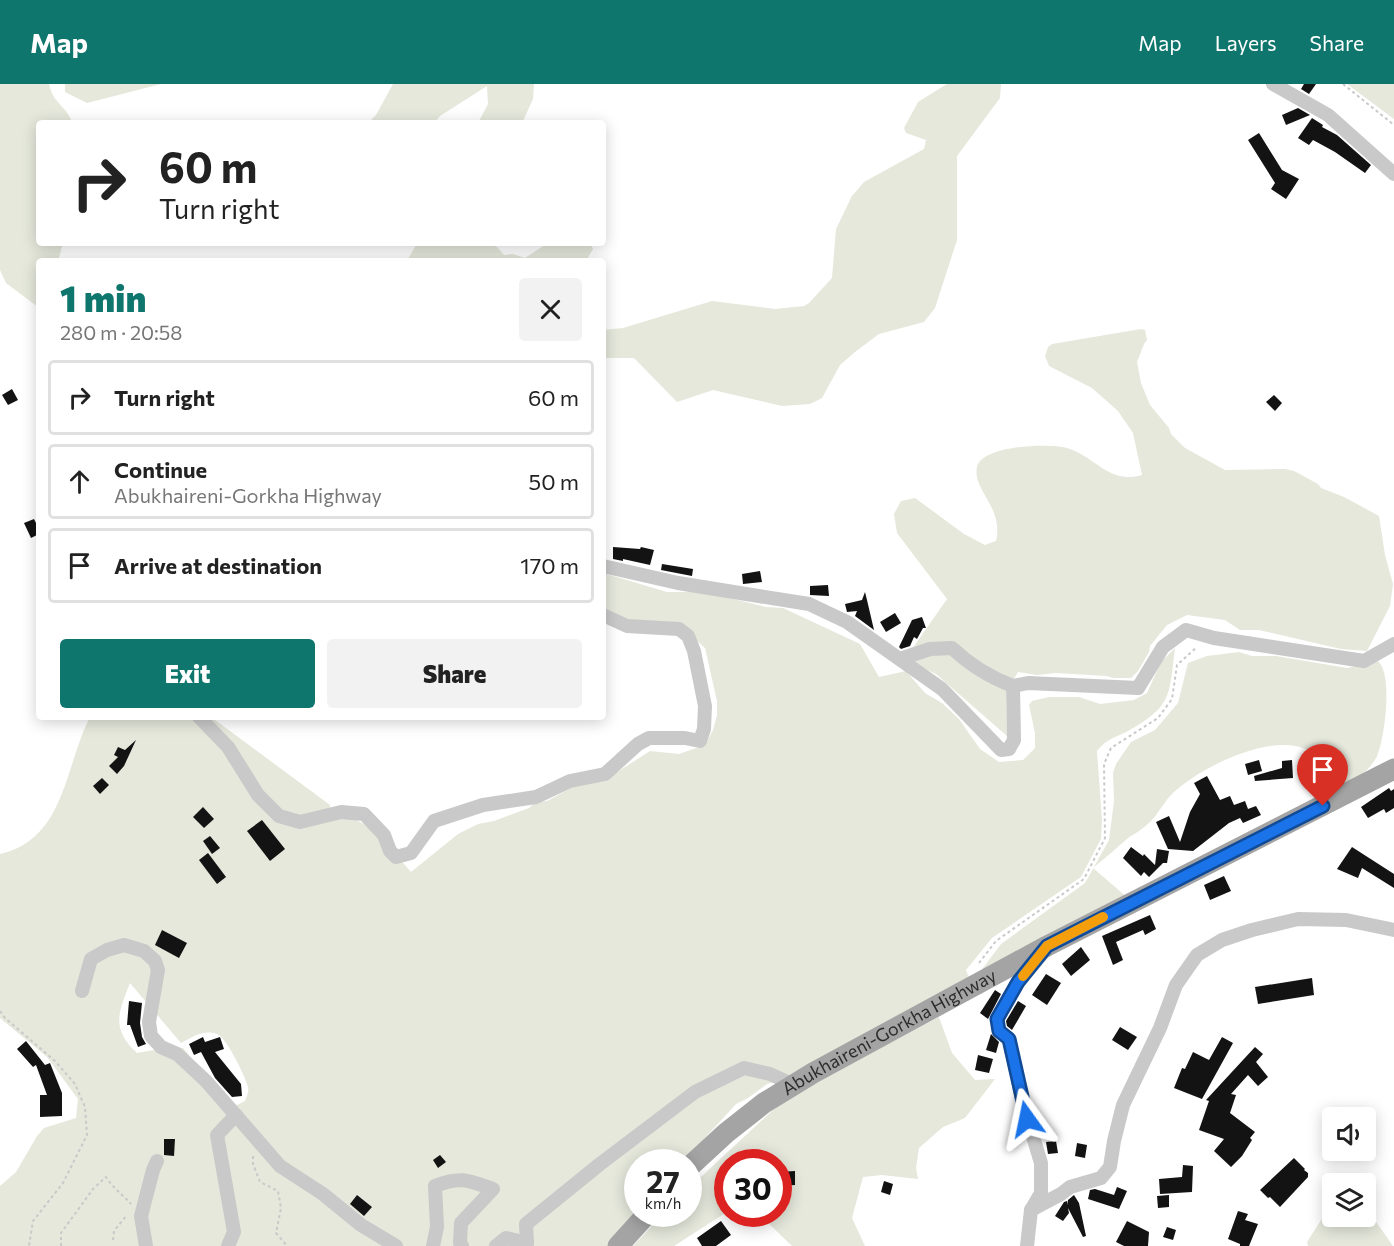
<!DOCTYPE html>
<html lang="en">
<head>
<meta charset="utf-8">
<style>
	:root { --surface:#fff; --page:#f2f2f2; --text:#222; --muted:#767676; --line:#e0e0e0; --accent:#0f766e }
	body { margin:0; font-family:Commissioner,sans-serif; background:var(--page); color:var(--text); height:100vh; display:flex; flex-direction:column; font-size:22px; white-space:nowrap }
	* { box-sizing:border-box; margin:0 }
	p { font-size:20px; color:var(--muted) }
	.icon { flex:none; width:33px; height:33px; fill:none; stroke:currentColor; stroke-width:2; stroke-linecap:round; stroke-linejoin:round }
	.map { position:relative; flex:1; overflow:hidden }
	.details { position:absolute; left:36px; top:174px; width:570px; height:462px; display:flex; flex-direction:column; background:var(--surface); border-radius:6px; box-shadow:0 3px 15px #0003 }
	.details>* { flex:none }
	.guide { position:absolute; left:36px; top:36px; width:570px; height:126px; border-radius:6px; box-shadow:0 3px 15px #0003; background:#fff; color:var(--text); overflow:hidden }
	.fabs { position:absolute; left:1322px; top:1023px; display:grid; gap:12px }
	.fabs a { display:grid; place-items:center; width:54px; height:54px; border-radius:6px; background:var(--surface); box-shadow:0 3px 15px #0003; font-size:30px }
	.speed { position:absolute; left:624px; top:1065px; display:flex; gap:12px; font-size:30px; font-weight:700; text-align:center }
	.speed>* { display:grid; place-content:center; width:78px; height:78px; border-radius:50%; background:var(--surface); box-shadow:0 3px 15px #0003; line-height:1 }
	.speed small { font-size:15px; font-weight:400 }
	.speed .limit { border:9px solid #d22; background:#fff; color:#111 }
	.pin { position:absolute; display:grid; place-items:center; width:51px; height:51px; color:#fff; margin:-62px -26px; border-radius:50% 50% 50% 0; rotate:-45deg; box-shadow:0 0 6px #0007 }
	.pin .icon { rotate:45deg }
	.me { position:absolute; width:66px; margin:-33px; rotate:348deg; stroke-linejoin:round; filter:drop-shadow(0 0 4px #0008) }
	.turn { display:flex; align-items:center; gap:21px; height:126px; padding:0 24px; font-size:27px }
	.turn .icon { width:78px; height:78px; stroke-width:2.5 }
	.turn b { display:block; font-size:42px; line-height:51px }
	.round { display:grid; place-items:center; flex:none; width:63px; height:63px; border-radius:6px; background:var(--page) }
	.head { display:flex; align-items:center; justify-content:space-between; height:102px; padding:0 24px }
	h1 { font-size:36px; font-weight:800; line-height:45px; color:var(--accent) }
	.cta { display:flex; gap:12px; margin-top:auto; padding:12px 24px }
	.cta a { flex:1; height:69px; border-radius:6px; background:var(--accent); color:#fff; font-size:24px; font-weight:800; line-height:69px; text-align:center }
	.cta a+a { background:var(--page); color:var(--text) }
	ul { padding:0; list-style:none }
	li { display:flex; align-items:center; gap:18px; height:75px; margin:0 12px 9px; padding:0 12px; border:3px solid var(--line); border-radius:6px }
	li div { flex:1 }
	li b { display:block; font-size:22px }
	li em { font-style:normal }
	header { display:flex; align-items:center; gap:36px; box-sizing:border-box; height:84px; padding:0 30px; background:var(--accent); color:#fff }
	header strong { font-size:28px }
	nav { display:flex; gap:33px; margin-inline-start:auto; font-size:21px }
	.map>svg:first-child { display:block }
</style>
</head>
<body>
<header>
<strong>Map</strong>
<nav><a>Map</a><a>Layers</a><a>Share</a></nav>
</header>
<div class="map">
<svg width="1394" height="1162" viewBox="0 0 1394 1162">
	<rect width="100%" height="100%" fill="#fff"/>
	<g fill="#e5e8db" fill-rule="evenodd">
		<path d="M0 0H49C53 20 68 23 72 39H39V159H63L58 177H39L38 223 6 199 0 186Z"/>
		<path d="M65 0H161L87 19 65 8Z"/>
		<path d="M393 0H534L533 15 522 39H478L488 20 487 2 440 32 434 39H368L376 31Z"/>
		<path d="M947 0H1001L1000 14 957 72V156L935 224 924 238 879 250 855 268 840 281 822 314 810 320 782 322 713 306 677 318 634 274H603V246L623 244 712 217 775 225 804 222 809 219 832 194 836 145 852 112 864 98 924 65 926 56 906 49 904 44 918 18Z"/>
		<path d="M1347 0H1394V35Z"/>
		<path d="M417 159H490L497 163 504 171 513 170 525 174 548 159H590L593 165 586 177H407Z"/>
		<path d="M1141 245 1145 246 1147 256 1144 260 1137 278 1141 299 1150 321 1169 344 1171 350 1185 364 1225 386 1285 385 1294 387 1318 400 1321 404 1344 413 1379 432 1385 471 1393 500 1390 522 1367 567 1341 565 1259 546H1240L1225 536 1187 531 1167 541 1150 562 1149 568 1138 587 1131 594H1113L1107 592 1056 589 1037 591 1018 588 1006 608 1007 652 936 590 899 573 910 568 947 515 897 449 894 430 901 417 915 414 964 450 985 461 996 457C1004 423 972 406 977 383 982 361 1050 359 1067 364 1095 372 1109 401 1142 391L1133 349 1118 327 1092 304 1049 282 1045 272 1048 263 1052 260Z"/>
		<path d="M603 489 667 508H705L766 523 783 524 860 560 879 593 906 587 925 609 942 619 959 635 980 665 999 678 1023 676 1035 664V649L1029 621 1032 617 1049 613H1079L1100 620 1134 616 1147 609 1161 578 1175 564C1169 611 1173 622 1128 647 1113 655 1109 653 1097 667L1102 736 1101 755 1081 793 992 854 966 886 971 899 816 984 767 1000 748 1014 736 1020 683 1078H638L637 1128 610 1162H0V1102L16 1088 37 1052 44 1044 76 1034 78 1015 47 973 0 934V770C65 756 65 681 90 633H211L330 721V734H353L374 746 411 788 458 750 478 740 494 737 529 724 535 718 547 717 573 703 608 694 650 667 679 670 705 661 713 646 717 631V617L705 564 679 541 626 538 603 527ZM130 899 181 959C192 953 204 945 217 950 227 954 245 992 248 1003 249 1007 247 1012 245 1017L237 1021 229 1019 183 964 160 965 137 969C110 944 119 928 130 899Z"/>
		<path d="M1239 568 1252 572H1276L1347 584 1378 577C1393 590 1385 654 1377 672 1371 685 1350 704 1335 703 1328 691 1321 673 1308 666 1271 647 1196 685 1170 712 1163 720 1158 730 1150 738 1144 744 1136 749 1128 754 1117 764 1105 774 1093 784L1129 815 980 888 1001 860 1085 799 1109 756 1114 717 1113 689 1116 680 1131 658 1155 646 1178 619 1188 579 1207 572Z"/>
		<path d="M939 933 952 969 975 996 995 995 965 1034 943 1043 919 1064 916 1084 918 1095 882 1091 863 1093 852 1134 865 1162H792L759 1130H778V1078H728L727 1128 674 1162H633L663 1130H688L689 1104 773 1026 799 1007Z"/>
		<path d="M1332 1119V1132H1365V1122L1393 1162H1308L1307 1158Z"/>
	</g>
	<g fill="#131313">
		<path d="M1304 0H1316L1309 10 1301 5Z"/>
		<path d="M1298 24 1310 31 1286 41 1282 31Z"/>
		<path d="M1312 34 1323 41 1322 43 1337 51 1371 81 1365 89 1335 68 1313 56 1309 61 1298 54Z"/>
		<path d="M1259 49 1282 86 1299 95 1286 115 1271 105 1275 99 1248 56Z"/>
		<path d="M12 305 18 316 8 321 2 311Z"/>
		<path d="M1274 311 1282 319 1275 327 1266 318Z"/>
		<path d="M34 435 39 445V450L31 454 24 439Z"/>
		<path d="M613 463 640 465 641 463 654 466 650 481 623 475V477L613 475Z"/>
		<path d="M662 480 693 485 692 492 661 486Z"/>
		<path d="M760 487 762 498 743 500 742 490Z"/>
		<path d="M828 501 829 512 810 511V502Z"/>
		<path d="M865 508 867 516 874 546 855 532 857 527 847 528 845 520 862 516Z"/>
		<path d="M895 529 901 539 886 548 880 538Z"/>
		<path d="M922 533 926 544H923L917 555 914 553 910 562 901 565 899 563 912 536Z"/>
		<path d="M136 656 124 682 117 690 109 682 118 673 114 671 118 663 125 666Z"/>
		<path d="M1259 676 1262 687 1248 691 1245 680Z"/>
		<path d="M1292 676 1293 694 1255 697 1254 692 1282 684V677Z"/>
		<path d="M1207 692 1220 716 1230 712 1234 721 1245 717 1248 725 1256 722 1261 731 1243 739 1240 734 1229 739 1193 767 1168 765 1156 738 1169 732 1180 758 1190 728 1200 710 1194 699Z"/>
		<path d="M102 694 109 701 100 710 93 702Z"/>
		<path d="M1389 704 1391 707 1394 705V724L1386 729 1384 725 1368 734 1361 723Z"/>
		<path d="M203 723 214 735 204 744 193 733Z"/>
		<path d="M262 736 285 765 270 777 247 747Z"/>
		<path d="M210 752 220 764 212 770 203 757Z"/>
		<path d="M1131 763 1143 772 1144 770 1155 781 1157 765 1169 767 1167 779H1163L1149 793 1144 788 1141 792 1123 774Z"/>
		<path d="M1352 763 1394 790V804L1362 784 1358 794 1337 785Z"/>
		<path d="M208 769 226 793 217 800 199 776Z"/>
		<path d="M1224 792 1231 807 1210 816 1204 801Z"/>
		<path d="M1150 831 1156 845 1145 851 1143 846 1116 858 1123 876 1113 881 1102 852Z"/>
		<path d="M162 846 187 859 179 874 155 861Z"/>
		<path d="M1081 863 1090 876 1071 892 1062 880Z"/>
		<path d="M1046 890 1061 899 1047 921 1032 911Z"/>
		<path d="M1312 894 1314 911 1258 920 1255 903Z"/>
		<path d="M995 906 1001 910 988 935 980 929Z"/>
		<path d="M129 917 142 919 140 939 142 953 146 960 138 963 130 941H127Z"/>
		<path d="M1018 917 1026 922 1012 946 1007 942 1006 937Z"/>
		<path d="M1120 943 1137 953 1128 966 1112 956Z"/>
		<path d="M991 950 999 958 996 969 986 966Z"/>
		<path d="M203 953 205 958 220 953 224 965 215 968 241 1000 242 1012 232 1013 215 994 201 968 194 971 189 960Z"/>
		<path d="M1222 953 1233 959 1202 1015 1174 1004 1182 984 1185 985 1193 968 1209 976Z"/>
		<path d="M26 957 45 981 50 979 62 1009V1032L40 1033V1011H47L36 981 33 983 17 965Z"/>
		<path d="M1255 963 1263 970 1256 978 1268 993 1258 1002 1248 991 1231 1010 1236 1011 1230 1029 1255 1048 1250 1054 1252 1056 1242 1072 1231 1083 1214 1067 1224 1055 1199 1046 1209 1017 1206 1016Z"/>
		<path d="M978 971 993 975 989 989 975 986Z"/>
		<path d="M164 1055H175L174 1072 164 1071Z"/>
		<path d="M1056 1057 1058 1069 1048 1070 1046 1058Z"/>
		<path d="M1077 1059 1087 1061 1085 1074 1075 1072Z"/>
		<path d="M440 1071 446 1078 438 1084 433 1076Z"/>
		<path d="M1294 1074 1305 1085 1304 1086 1308 1089V1093L1280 1123 1270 1113 1268 1114 1260 1106Z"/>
		<path d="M1183 1081 1193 1082 1192 1108 1160 1110 1159 1095 1182 1093Z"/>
		<path d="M795 1087V1101L778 1102V1088Z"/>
		<path d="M884 1097 893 1100 890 1111 881 1108Z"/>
		<path d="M1117 1103 1127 1107 1119 1125 1088 1115 1090 1106 1095 1105 1114 1111Z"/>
		<path d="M357 1111 372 1123 364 1132 350 1120Z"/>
		<path d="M1074 1111 1079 1119 1086 1152 1083 1153 1068 1124 1069 1129 1063 1137 1055 1132 1064 1118 1067 1117V1121L1068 1116Z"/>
		<path d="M1169 1111V1123L1158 1124 1157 1112Z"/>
		<path d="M1238 1127 1248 1130 1245 1136 1258 1140 1249 1162H1240V1160L1228 1155Z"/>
		<path d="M721 1137 731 1151 716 1162H702L697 1154Z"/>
		<path d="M1127 1137 1149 1148 1148 1162H1124L1116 1158Z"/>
		<path d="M1167 1143 1176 1146 1173 1156 1163 1153Z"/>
	</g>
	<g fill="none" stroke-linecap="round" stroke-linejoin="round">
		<g stroke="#c9c9c9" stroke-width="2" stroke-dasharray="3 3" stroke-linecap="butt">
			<path d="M1343 0 1394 41"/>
			<path d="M979 879 996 857 1084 795 1105 754 1104 680 1111 664 1158 634 1172 615 1177 581 1197 563"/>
			<path d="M0 927 5 934 55 977 75 1000 85 1023 87 1051 63 1099 33 1137 29 1162"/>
			<path d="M253 1072V1080L260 1098 278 1107 281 1124 276 1149 287 1162"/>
			<path d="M113 1156 114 1147 127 1131"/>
			<path d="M61 1162V1149L93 1105 106 1093C113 1104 122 1110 131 1120"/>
		</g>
		<g stroke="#c9c9c9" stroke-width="14">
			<path d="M1273 0 1328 31 1394 90"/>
			<path d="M603 482 678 499 809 520 847 538 942 605 1001 666 1009 665 1014 656 1013 602 1028 599 1138 604 1163 563 1186 546 1214 554 1364 577 1394 560"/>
			<path d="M900 575 930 565 952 564C971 582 989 593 1013 602"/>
			<path d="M199 633 228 663 258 711 279 732 300 738 341 728 364 730 384 751 390 767 396 773 411 769 434 737 483 721 536 713 570 697 605 690 638 660 649 654H685L700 657 704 645 705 622 694 567 688 552 679 545 627 542 603 531"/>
			<path d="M82 907 91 875 107 866 124 861 144 867 155 877 158 886 149 938 151 952 161 963 177 970 206 997 280 1082 323 1110 361 1141 396 1162"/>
			<path d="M1031 1126 1061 1110 1070 1103 1101 1094 1110 1083 1114 1057 1123 1021 1160 944 1176 901 1197 871 1222 856 1252 846 1298 835 1346 836 1394 846"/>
			<path d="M527 1159 526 1140 600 1080 695 1008 744 984 770 990 794 1001"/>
			<path d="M146 1162 141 1132 153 1086 157 1077"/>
			<path d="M228 1162 234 1148 217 1051 236 1031"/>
			<path d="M433 1162 437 1143 435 1102C460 1092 468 1096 493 1105L461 1139 460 1159 462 1162"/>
			<path d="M496 1162 506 1154 527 1159 526 1162"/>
			<path d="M1027 1162 1031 1126 1041 1109V1079L1023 1020 1009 955 999 947 997 935 1018 898 1042 870"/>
		</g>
		<g stroke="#a4a4a4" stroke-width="21">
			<path id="s1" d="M688 1084 726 1049 764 1019 813 989 1047 862 1394 685"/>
			<path d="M618 1162 647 1130"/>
		</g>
	</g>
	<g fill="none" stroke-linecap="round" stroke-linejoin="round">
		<g stroke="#114b97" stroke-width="15">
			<path id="route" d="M1027 1035 1009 955 999 947 997 935 1018 898 1047 862 1323 722"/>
		</g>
		<use href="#route" stroke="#1a73e8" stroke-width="10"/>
		<path stroke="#f59e0b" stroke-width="10" d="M1023 892 1047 862 1103 833"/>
	</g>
	<g text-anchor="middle" stroke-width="6" stroke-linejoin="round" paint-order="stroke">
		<g font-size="18" fill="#2c2c2c" stroke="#fff">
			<text dy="6" stroke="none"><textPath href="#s1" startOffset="244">Abukhaireni-Gorkha Highway</textPath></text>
		</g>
	</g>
</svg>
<div class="fabs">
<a><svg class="icon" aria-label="sound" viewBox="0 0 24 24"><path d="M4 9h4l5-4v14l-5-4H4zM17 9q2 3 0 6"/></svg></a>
<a><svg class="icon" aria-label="layers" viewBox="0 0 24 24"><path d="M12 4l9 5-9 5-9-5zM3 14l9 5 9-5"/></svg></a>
</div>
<div class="speed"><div>27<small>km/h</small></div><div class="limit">30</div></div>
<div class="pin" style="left:1323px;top:722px;background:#d93025"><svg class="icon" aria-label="arrive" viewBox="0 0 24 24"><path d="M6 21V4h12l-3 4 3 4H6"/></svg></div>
<svg class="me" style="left:1027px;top:1035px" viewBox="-20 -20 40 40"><path d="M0-17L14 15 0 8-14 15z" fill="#1a73e8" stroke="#fff" stroke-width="4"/></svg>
<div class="guide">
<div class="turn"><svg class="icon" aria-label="right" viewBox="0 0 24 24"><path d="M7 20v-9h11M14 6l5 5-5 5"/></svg><div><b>60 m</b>Turn right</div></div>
</div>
<section class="details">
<div class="head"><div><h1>1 min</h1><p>280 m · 20:58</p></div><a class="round"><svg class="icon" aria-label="close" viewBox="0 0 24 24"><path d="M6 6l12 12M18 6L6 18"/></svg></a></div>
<ul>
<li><svg class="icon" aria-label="right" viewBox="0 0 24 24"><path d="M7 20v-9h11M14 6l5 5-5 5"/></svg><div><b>Turn right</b></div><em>60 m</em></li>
<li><svg class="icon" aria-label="ahead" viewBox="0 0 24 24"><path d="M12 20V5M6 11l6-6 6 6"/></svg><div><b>Continue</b><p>Abukhaireni-Gorkha Highway</p></div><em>50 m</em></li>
<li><svg class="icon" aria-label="arrive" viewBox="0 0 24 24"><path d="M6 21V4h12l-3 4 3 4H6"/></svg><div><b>Arrive at destination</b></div><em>170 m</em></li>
</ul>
<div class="cta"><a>Exit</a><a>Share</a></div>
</section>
</div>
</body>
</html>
